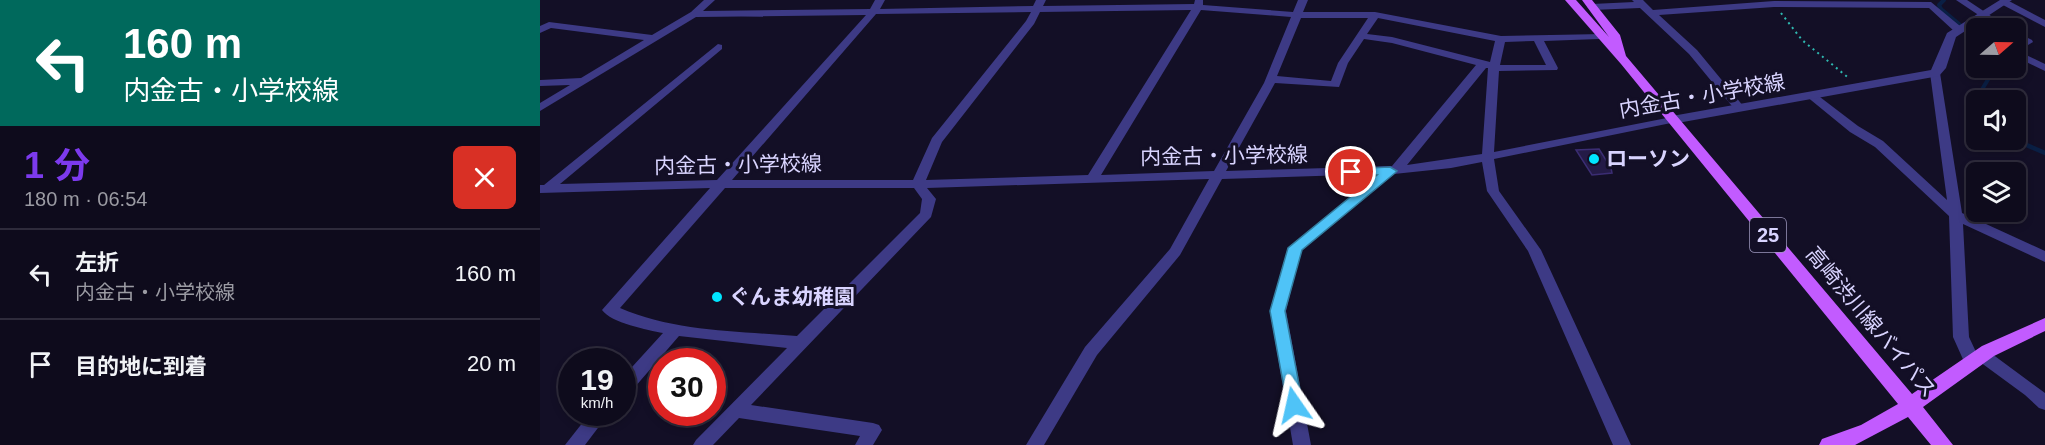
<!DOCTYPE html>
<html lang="ja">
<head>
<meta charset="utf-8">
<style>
	:root { --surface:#0e0b1c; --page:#171425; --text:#f1f3f6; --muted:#9b9ba3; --line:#2e2b3b; --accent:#7c3aed }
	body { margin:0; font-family:Arial,"Noto Sans JP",sans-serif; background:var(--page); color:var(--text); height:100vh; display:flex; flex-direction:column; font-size:22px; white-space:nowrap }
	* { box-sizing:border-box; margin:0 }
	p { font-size:20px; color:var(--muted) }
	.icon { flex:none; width:33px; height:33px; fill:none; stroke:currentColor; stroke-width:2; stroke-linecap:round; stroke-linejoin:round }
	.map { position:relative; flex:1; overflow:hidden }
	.drawer { display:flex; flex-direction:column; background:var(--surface); width:540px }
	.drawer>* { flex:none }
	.banner { background:#00695c; color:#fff; overflow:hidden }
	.needle { width:39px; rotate:70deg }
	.buttons { position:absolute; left:1426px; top:18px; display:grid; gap:12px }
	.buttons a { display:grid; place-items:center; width:60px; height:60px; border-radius:9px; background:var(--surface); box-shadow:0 3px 9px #0003,0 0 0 2px var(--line); font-size:30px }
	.speed { position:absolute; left:18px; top:348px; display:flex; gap:12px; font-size:30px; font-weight:700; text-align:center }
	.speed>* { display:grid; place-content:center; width:78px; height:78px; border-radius:50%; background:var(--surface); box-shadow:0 3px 9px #0003,0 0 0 2px var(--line); line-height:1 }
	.speed small { font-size:15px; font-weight:400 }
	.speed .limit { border:9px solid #d22; background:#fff; color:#111 }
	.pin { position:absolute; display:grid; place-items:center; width:51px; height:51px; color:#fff; margin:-26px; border:3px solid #fff; border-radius:50%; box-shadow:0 2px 6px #0007 }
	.me { position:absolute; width:66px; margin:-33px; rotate:349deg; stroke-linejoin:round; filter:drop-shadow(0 0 4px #0008) }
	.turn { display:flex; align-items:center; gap:21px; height:126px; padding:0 24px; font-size:27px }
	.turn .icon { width:78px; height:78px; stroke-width:2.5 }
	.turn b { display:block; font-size:42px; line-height:51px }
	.round { display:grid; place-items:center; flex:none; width:63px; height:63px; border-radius:9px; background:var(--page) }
	.headline { display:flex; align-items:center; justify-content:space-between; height:102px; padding:0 24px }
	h1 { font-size:36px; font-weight:700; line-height:45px; color:var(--accent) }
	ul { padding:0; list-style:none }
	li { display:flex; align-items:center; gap:18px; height:90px; padding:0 24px; border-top:2px solid var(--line) }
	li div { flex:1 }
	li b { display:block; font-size:22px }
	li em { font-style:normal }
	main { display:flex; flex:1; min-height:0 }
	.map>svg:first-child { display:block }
</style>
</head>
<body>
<main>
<section class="drawer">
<div class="banner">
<div class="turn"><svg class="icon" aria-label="left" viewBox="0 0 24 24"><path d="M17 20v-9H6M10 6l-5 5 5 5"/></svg><div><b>160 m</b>内金古・小学校線</div></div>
</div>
<div class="headline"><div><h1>1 分</h1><p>180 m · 06:54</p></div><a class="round" style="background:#d93025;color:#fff"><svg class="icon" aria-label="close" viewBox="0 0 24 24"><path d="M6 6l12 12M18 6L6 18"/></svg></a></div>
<ul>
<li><svg class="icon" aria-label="left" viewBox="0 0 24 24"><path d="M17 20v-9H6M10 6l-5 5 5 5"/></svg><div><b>左折</b><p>内金古・小学校線</p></div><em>160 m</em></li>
<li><svg class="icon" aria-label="arrive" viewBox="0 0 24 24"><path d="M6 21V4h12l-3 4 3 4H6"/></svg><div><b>目的地に到着</b></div><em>20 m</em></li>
</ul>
</section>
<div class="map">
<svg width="1505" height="445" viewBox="0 0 1505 445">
	<rect width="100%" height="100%" fill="#130f26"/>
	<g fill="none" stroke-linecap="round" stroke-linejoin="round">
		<g stroke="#0a1f44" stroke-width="4">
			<path d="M1404 0 1399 5 1401 9 1437 39"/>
			<path d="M1437 112 1435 101 1455 68"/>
		</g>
		<path stroke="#0a1f44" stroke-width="4.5" d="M1475 140 1505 153"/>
	</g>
	<path fill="#241b47" stroke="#3b2d73" stroke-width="1.5" d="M1059 149 1071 168 1072 173 1052 175 1036 150Z"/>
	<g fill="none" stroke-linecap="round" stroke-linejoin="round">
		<path stroke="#2fb8b0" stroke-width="2" stroke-dasharray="2 4" stroke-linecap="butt" d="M1241 13 1262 40 1310 79"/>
		<g fill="#3d3a85" fill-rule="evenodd">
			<path d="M164 0H175L163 11 330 9 335 0H345L340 9 493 6 496 0H506L503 6 654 4 655 0H663V5L753 12 758 0H768L763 12H835L961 36 1063 34V38L1059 39 1004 41 1018 68 1017 70 959 71 954 152 1132 117 1138 120 1136 122 954 159 959 191 1001 250 1091 445H1073L988 251 947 191 942 162 911 168 854 174 761 250 746 311 771 445H753L730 311 748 248 838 174 682 179 640 255 557 355 504 445H486L545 347 630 249 669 179 387 188 396 199 391 217 211 405 333 423 339 425 342 430 333 445H315L320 436 199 418 173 445H153L156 440 247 348 139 336 88 395 82 397V378L123 333C108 330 71 323 62 310L170 188 0 193V185H4L178 44 182 45V49L20 184 177 180 326 15 156 17 0 111V103L30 85 0 86V80L41 78 104 40 11 28 0 33V26L9 22 112 35 151 12ZM651 10 548 175 386 180 402 142 494 24 500 12ZM661 10 751 17 724 83 674 171 561 175ZM491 12 486 21 392 138 373 180H192L336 14ZM761 18H828L798 63 791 81 737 76ZM838 18 955 41 950 62 852 37 827 34ZM824 39 852 43 936 65 852 166 686 171 735 83 799 87 808 63ZM994 41 1006 65H960L965 42ZM946 68H948L942 154 867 165ZM185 188H374L382 199 380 213 257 336C199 331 135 332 80 308Z"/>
			<path d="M1092 0H1103L1113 10 1234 1 1391 2 1420 26 1425 23 1438 28 1437 35 1423 29 1422 31H1414L1389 8 1234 7 1119 15 1157 50 1204 107V111H1196L1149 54 1100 8 1052 10 1047 7 1052 4 1094 2Z"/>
			<path d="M1416 0H1427L1469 28H1458Z"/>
			<path d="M1461 0H1467L1505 20V27L1461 4Z"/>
			<path d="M1476 32 1492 40 1493 42 1488 45 1476 39Z"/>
			<path d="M1476 50 1505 64V71L1476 57Z"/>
			<path d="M1395 70 1400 73 1422 213 1505 251V262L1423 224 1429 337 1436 352 1442 349 1448 351 1505 393V410L1499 408 1485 395 1440 362 1438 366 1432 367 1426 366 1413 337 1409 216 1335 147 1310 132 1266 96 1268 94H1276L1318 126 1343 141 1407 200 1390 73Z"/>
			<path d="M51 412H70L45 445H25Z"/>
		</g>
		<path fill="#3d3a85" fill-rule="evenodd" d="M1460 0H1472L1416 37 1406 68 1399 76 1132 124 1126 120 1132 116 1391 70 1407 33Z"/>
		<path fill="#c25bff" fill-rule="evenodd" d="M1025 0H1036L1069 37 1042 0H1052L1080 35 1086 56 1372 394 1442 346 1505 318V331L1454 356 1383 407 1413 445H1391L1368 417 1315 445H1279L1282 439 1321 425 1358 404 1081 64Z"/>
	</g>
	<path fill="#4fc3f7" stroke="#337fa1" stroke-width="1.5" d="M850 167 857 171 855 173 762 250 745 311 763 405 760 410H748L730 311 748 248 837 175H807V169Z"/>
	<g fill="#00e5ff" stroke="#130f26" stroke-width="2">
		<circle cx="1054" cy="159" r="6"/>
		<circle cx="177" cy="297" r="6"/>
	</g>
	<g text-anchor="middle" stroke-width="6" stroke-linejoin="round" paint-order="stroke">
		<rect fill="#130f26" stroke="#9e99be" stroke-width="1.5" x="1210" y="218" width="36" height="34" rx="4.5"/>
		<g font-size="20" font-weight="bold" fill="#d9d4ff">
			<text x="1228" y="242">25</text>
		</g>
		<g font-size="21" fill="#d9d4ff" stroke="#130f26">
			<text transform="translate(1162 96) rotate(-10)" y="7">内金古・小学校線</text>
			<text transform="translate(684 156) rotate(-1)" y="7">内金古・小学校線</text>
			<text transform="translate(198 165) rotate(-1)" y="7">内金古・小学校線</text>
			<text transform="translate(1331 322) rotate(50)" y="7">高崎渋川線バイパス</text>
		</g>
		<g font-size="21" font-weight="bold" fill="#d9d4ff" stroke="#130f26" text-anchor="start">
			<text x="1066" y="166">ローソン</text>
			<text x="189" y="304">ぐんま幼稚園</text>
		</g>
	</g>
</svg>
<div class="buttons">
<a><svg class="needle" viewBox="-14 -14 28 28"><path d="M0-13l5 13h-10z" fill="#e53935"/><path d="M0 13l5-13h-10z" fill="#9b9ba3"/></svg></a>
<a><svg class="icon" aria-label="sound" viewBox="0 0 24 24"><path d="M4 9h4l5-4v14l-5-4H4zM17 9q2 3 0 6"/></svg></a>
<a><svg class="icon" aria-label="layers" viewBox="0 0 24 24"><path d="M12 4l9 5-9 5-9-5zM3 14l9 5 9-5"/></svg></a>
</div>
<div class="speed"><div>19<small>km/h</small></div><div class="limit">30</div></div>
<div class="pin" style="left:811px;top:172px;background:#d93025"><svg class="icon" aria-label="arrive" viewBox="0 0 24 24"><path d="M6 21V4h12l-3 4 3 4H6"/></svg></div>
<svg class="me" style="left:754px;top:405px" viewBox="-20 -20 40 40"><path d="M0-17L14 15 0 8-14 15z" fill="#4fc3f7" stroke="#fff" stroke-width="4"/></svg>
</div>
</main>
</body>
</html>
